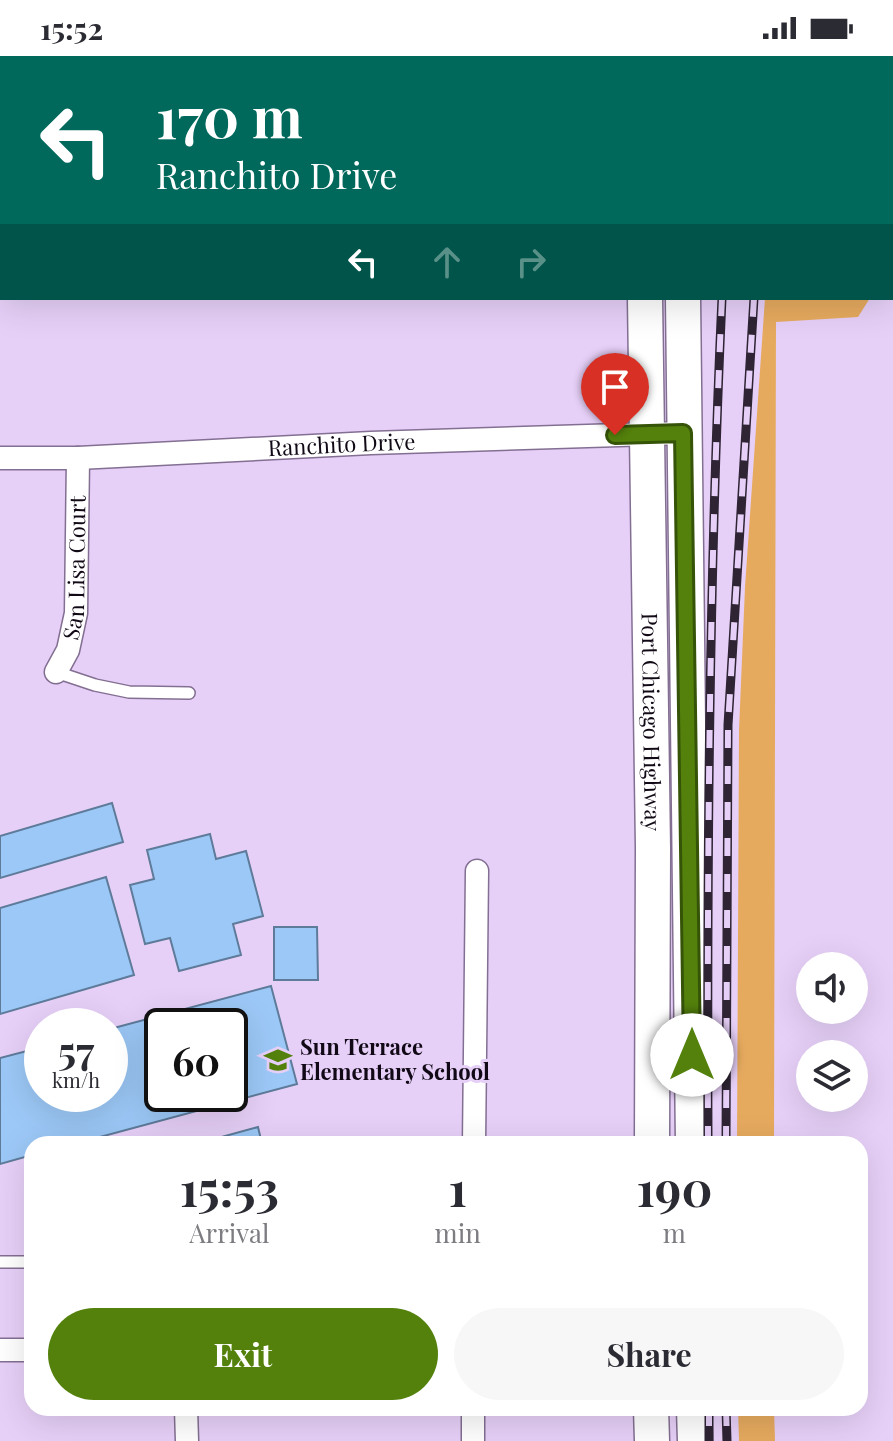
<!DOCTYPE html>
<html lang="en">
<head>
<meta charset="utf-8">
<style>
	:root { --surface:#fff; --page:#f7f7f7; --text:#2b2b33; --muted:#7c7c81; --accent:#53810c }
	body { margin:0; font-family:"Playfair Display",serif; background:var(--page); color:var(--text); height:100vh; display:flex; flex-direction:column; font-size:30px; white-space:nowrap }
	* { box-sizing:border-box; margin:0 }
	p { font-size:26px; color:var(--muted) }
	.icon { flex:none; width:44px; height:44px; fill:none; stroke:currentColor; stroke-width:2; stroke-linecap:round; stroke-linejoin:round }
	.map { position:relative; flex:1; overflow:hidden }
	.details { position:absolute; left:24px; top:1080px; width:844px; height:280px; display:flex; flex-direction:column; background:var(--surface); border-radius:24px; box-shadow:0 8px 32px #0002 }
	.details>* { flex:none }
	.guide { position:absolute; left:0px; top:0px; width:894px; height:244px; box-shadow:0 8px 32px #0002; background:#00695c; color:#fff; overflow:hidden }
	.fabs { position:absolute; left:796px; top:896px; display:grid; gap:16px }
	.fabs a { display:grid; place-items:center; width:72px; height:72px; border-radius:50%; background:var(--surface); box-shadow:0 8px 32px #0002; font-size:40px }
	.speed { position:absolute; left:24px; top:952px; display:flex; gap:16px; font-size:40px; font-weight:700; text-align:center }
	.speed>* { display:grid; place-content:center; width:104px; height:104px; border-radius:50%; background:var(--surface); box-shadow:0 8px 32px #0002; line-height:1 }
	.speed small { font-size:20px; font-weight:400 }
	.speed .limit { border:4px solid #111; border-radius:12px; background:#fff; color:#111 }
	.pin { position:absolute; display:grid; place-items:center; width:68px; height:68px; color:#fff; margin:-82px -34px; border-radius:50% 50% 50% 0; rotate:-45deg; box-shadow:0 0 8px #0007 }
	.pin .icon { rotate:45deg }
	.me { position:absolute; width:88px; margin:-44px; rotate:0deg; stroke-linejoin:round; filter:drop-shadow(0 0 6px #0008) }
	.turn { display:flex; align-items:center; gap:28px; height:168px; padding:0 24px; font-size:36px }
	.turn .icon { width:104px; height:104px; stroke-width:2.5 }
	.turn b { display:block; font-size:56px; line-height:68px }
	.lanes { display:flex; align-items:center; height:76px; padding:0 24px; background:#0003; justify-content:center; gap:40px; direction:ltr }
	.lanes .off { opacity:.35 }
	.eta { display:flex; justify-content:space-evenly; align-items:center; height:136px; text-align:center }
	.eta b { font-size:48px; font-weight:700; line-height:56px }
	.button { display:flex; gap:16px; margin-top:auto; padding:16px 24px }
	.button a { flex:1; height:92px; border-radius:48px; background:var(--accent); color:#fff; font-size:32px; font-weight:700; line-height:92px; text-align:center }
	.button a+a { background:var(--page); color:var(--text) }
	.status { display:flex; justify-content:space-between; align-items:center; height:56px; padding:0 40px; background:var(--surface); direction:ltr }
	.status svg { height:22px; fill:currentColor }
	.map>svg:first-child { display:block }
</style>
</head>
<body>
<div class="status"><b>15:52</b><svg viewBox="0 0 49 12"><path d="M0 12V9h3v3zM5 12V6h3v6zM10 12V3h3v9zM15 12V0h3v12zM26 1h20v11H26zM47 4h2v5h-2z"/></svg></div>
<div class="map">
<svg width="893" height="1385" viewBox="0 0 893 1385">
	<rect width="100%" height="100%" fill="#e7d0f8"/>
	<g fill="#e6aa5f">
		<path d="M765 242H870L858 261 776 266 774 1088H737L739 674 745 531Z"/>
		<path d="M738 1352H774L775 1385H739Z"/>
	</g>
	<g fill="#9cc8f7" stroke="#5e7b9a" stroke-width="2" fill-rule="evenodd">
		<path d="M112 747 123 786 0 822V780Z"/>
		<path d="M210 778 216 803 246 795 263 860 233 868 241 899 179 915 170 882 145 888 130 829 154 823 147 794Z"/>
		<path d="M106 821 134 919 0 958V852Z"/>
		<path d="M274 871H317L318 924H274Z"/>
		<path d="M271 930 297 1028 74 1088H32V1099L0 1108V1002L42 991V1038H110V973ZM162 970H230V1038H162Z"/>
		<path d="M258 1071 262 1088H196Z"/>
	</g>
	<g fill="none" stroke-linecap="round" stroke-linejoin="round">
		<g stroke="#836f92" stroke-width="14">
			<g id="service">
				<path d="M56 616 95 629 129 636 189 637"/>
				<path d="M0 1206H32"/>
			</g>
		</g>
		<g stroke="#836f92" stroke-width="25">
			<g id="minor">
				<path d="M487 0V2"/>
				<path d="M0 52H2"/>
				<path id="s1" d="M0 402H78L371 387 683 377"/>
				<path id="s2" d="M56 616 68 594 76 557 78 402"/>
				<path d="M474 1088 477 815"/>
				<path d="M0 1294H32"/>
				<path d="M186 1352 187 1385"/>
				<path d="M473 1352V1385"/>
			</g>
		</g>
		<g stroke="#836f92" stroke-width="37">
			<g id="primary">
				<path d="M644 0V2"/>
				<path d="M682 0V2"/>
				<path id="s3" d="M645 242 653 792 652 1088"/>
				<path d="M683 242 693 1088"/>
				<path d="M651 1352 652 1385"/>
				<path d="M694 1352 695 1385"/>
			</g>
		</g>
		<use href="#service" stroke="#fff" stroke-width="11"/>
		<use href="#minor" stroke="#fff" stroke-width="22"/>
		<use href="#primary" stroke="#fff" stroke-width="34"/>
		<g stroke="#2e2434" stroke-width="9">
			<g id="rail">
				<path d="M732 2 733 0"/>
				<path d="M770 2 771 0"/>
				<path d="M708 1088C707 806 709 524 722 242"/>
				<path d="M726 1088 728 669 754 242"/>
				<path d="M709 1352V1385"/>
				<path d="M726 1352 727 1385"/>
			</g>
		</g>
		<use href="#rail" stroke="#e7d0f8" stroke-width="6" stroke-dasharray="18" stroke-linecap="butt"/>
	</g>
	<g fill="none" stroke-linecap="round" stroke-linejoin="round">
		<g stroke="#365408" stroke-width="20">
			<path id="route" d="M615 379 683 377 692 999"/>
		</g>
		<use href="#route" stroke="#53810c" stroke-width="14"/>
	</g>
	<defs>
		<g id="school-bare" transform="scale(2.16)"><path d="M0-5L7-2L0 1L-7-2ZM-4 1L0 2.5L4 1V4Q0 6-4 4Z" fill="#53810c" stroke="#e7d0f8" stroke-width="2.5" paint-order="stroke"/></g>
	</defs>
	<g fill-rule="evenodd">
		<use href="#school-bare" x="278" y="1004"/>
	</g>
	<g text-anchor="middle" stroke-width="6" stroke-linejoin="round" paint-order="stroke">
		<g font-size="22" fill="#110916" stroke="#e7d0f8">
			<text dy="8" stroke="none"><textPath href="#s1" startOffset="342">Ranchito Drive</textPath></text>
			<text dy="8" stroke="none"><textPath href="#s2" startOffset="108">San Lisa Court</textPath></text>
			<text dy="8" stroke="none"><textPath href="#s3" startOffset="424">Port Chicago Highway</textPath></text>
		</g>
		<g font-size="22" font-weight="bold" fill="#110916" stroke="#e7d0f8" text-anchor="start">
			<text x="300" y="999">Sun Terrace<tspan x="300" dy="25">Elementary School</tspan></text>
		</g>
	</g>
</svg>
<div class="fabs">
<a><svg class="icon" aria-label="sound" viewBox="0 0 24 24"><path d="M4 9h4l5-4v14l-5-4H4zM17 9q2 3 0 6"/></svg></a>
<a><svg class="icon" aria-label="layers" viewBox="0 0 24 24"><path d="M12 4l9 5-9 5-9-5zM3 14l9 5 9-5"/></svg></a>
</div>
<div class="speed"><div>57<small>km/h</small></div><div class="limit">60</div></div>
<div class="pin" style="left:615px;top:379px;background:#d93025"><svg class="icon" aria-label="arrive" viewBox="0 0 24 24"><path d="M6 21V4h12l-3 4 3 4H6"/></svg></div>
<svg class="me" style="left:692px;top:999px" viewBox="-20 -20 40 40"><circle r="19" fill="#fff"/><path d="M0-13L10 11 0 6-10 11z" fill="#53810c"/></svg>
<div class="guide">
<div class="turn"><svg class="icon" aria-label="left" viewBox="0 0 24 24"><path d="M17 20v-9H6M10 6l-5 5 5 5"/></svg><div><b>170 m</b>Ranchito Drive</div></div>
<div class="lanes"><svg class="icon" aria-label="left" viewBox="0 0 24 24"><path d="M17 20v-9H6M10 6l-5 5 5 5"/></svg><svg class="icon off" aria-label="ahead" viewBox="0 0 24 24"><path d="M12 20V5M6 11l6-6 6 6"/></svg><svg class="icon off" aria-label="right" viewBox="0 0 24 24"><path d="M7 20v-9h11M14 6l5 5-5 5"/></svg></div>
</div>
<section class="details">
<div class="eta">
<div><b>15:53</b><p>Arrival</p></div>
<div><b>1</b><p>min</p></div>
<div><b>190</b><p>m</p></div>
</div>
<div class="button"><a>Exit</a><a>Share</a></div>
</section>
</div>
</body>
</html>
